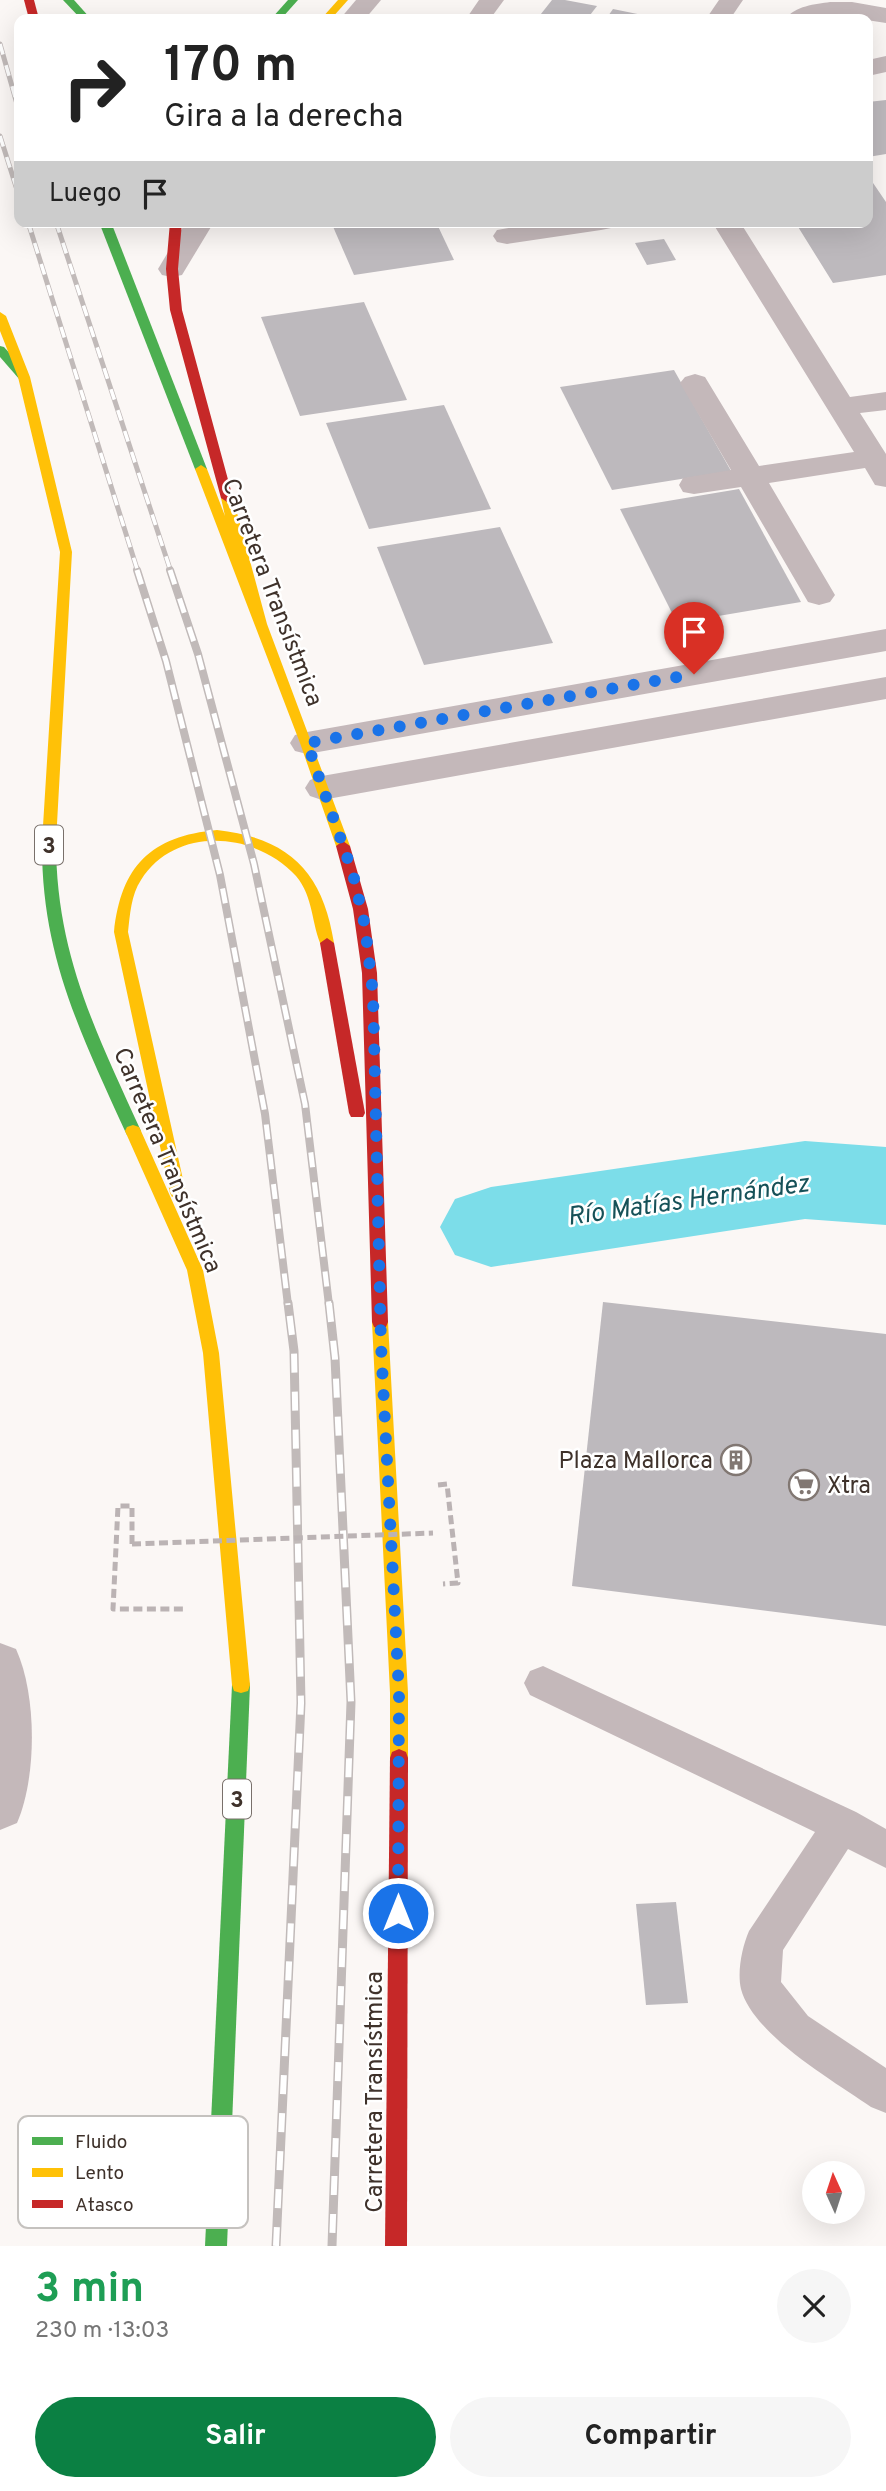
<!DOCTYPE html>
<html lang="es">
<head>
<meta charset="utf-8">
<style>
	:root { --surface:#fff; --page:#f6f6f6; --text:#222; --muted:#767676; --accent:#0b8043 }
	body { margin:0; font-family:Overpass,sans-serif; background:var(--page); color:var(--text); height:100vh; display:flex; flex-direction:column; font-size:26px; white-space:nowrap }
	* { box-sizing:border-box; margin:0 }
	p { font-size:23px; color:var(--muted) }
	.icon { flex:none; width:38px; height:38px; fill:none; stroke:currentColor; stroke-width:2; stroke-linecap:round; stroke-linejoin:round }
	.map { position:relative; height:2246px; overflow:hidden }
	.panel { display:flex; flex-direction:column; background:var(--surface); flex:1 }
	.panel>* { flex:none }
	.hud { position:absolute; left:14px; top:14px; width:859px; height:214px; border-radius:14px; box-shadow:0 7px 28px #0002; background:#fff; color:var(--text); overflow:hidden }
	.needle { width:46px; rotate:357deg }
	.fabs { position:absolute; left:802px; top:2161px; display:grid; gap:14px }
	.fabs a { display:grid; place-items:center; width:63px; height:63px; border-radius:50%; background:var(--surface); box-shadow:0 7px 28px #0002; font-size:35px }
	.pin { position:absolute; display:grid; place-items:center; width:60px; height:60px; color:#fff; margin:-72px -30px; border-radius:50% 50% 50% 0; rotate:-45deg; box-shadow:0 0 7px #0007 }
	.pin .icon { rotate:45deg }
	.me { position:absolute; width:77px; margin:-38px; rotate:0deg; stroke-linejoin:round; filter:drop-shadow(0 0 5px #0008) }
	.turn { display:flex; align-items:center; gap:24px; height:147px; padding:0 35px; font-size:32px }
	.turn .icon { width:91px; height:91px; stroke-width:2.5 }
	.turn b { display:block; font-size:49px; line-height:60px }
	.then { display:flex; align-items:center; height:66px; padding:0 35px; background:#0003; gap:14px; font-size:26px }
	.round { display:grid; place-items:center; flex:none; width:74px; height:74px; border-radius:37px; background:var(--page) }
	.overview { display:flex; align-items:center; justify-content:space-between; height:119px; padding:0 35px }
	h1 { font-size:42px; font-weight:700; line-height:52px; color:#1e9e55 }
	.primary-button { display:flex; gap:14px; margin-top:auto; padding:14px 35px }
	.primary-button a { flex:1; height:80px; border-radius:42px; background:var(--accent); color:#fff; font-size:28px; font-weight:700; line-height:80px; text-align:center }
	.primary-button a+a { background:var(--page); color:var(--text) }
	.map>svg:first-child { display:block }
</style>
</head>
<body>
<div class="map">
<svg width="886" height="2246" viewBox="0 0 886 2246">
	<rect width="100%" height="100%" fill="#fbf7f5"/>
	<g fill="none" stroke-linecap="round" stroke-linejoin="round">
		<path fill="#7cdde9" fill-rule="evenodd" d="M805 1141 886 1147V1225L805 1219 491 1267 455 1255 440 1227 455 1199 491 1187Z"/>
	</g>
	<g fill="#bdb9bd">
		<path d="M552 0H565L597 6 587 19H537Z"/>
		<path d="M613 9 657 18V19H606Z"/>
		<path d="M886 100V154L868 157V102Z"/>
		<path d="M871 180 886 202V275L833 283 795 222H868V181Z"/>
		<path d="M331 222H436L454 260 354 275Z"/>
		<path d="M664 239 676 260 647 265 635 243Z"/>
		<path d="M364 302 407 400 300 416 261 317Z"/>
		<path d="M674 370 731 471 612 490 560 387Z"/>
		<path d="M444 405 491 509 369 529 326 423Z"/>
		<path d="M739 489 801 602 677 623 620 509Z"/>
		<path d="M500 527 553 643 424 665 377 547Z"/>
		<path d="M603 1302 886 1334V1626L572 1586Z"/>
		<path d="M676 1902 688 2003 646 2005 636 1904Z"/>
	</g>
	<g fill="none" stroke-linecap="round" stroke-linejoin="round">
		<g stroke="#bbb3b4" stroke-width="5" stroke-dasharray="9 4.5" stroke-linecap="butt">
			<path d="M438 1485 447 1484 458 1583 443 1584"/>
			<path d="M132 1544V1506H118L113 1609H184"/>
		</g>
		<path fill="#c4b8ba" fill-rule="evenodd" d="M543 1666 856 1812 886 1829V1868L848 1849 783 1950 781 1982 808 2016 886 2068V2113L871 2107C834 2081 753 2035 741 1989 737 1972 742 1947 749 1931L815 1832 530 1695 524 1683 530 1671Z"/>
		<g fill="#c4b8ba" fill-rule="evenodd">
			<path d="M356 0H381L365 19H340Z"/>
			<path d="M479 0H504L490 19H466Z"/>
			<path d="M719 0H743L730 19H706Z"/>
			<path d="M830 2H852L886 8V23L841 16 786 19C794 6 816 4 830 2Z"/>
			<path d="M886 56V72L868 76V60Z"/>
			<path d="M186 222H214L182 275 172 277 162 275 158 269Z"/>
			<path d="M544 222H615L611 228 601 230 507 244 497 242 493 236 497 230Z"/>
			<path d="M712 222H740L850 397 886 392V410L860 413 886 454V487L875 485 865 468 769 483 835 595 830 602 819 605 808 602 741 487 694 494 683 492 679 485 683 478 731 470 680 383 685 377 695 374 705 377 759 466 854 452Z"/>
			<path d="M886 629V651L307 754 295 751 290 743 295 735 307 732Z"/>
			<path d="M886 677V699L322 800 310 796 305 788 310 780 322 776Z"/>
			<path d="M0 1643 16 1649C37 1695 37 1777 17 1823L0 1830Z"/>
		</g>
		<g fill="#4caf50" fill-rule="evenodd">
			<path d="M63 0H74L91 19H81Z"/>
			<path d="M288 0H298L281 19H271Z"/>
			<path d="M99 222H111L207 469 205 472H197L195 469Z"/>
			<path d="M0 346 4 347 28 374V380H20L0 357Z"/>
			<path d="M49 837 56 842C56 954 96 1032 141 1131L139 1135H127L125 1131C80 1032 41 954 42 842Z"/>
			<path d="M241 1677 248 1679 250 1685 227 2246H205L232 1685 234 1679Z"/>
		</g>
		<g fill="#ffc107" fill-rule="evenodd">
			<path d="M338 0H348L331 19H321Z"/>
			<path d="M0 312 6 316 30 377 72 552 56 842 49 847 42 842 60 552 18 377 0 331Z"/>
			<path d="M201 465 207 469 225 516 221 498 227 494 233 498 267 624 350 846 348 850 343 851 336 846 300 743 195 469Z"/>
			<path d="M217 830C289 838 323 872 334 943L332 947H322C311 924 314 897 296 876 256 832 176 825 141 880 131 895 130 915 128 932L186 1193 184 1197H172L170 1193 114 932C121 866 151 836 217 830Z"/>
			<path d="M133 1125 139 1127 141 1131 203 1270 219 1353 250 1685 248 1691 241 1693 234 1691 232 1685 203 1353 187 1270 125 1131 127 1127Z"/>
			<path d="M380 1315 386 1317 388 1322 408 1693V1758L406 1764 399 1767 392 1764 390 1758V1693L372 1322 374 1317Z"/>
		</g>
		<g fill="#c62828" fill-rule="evenodd">
			<path d="M24 0H34L39 19H29Z"/>
			<path d="M170 222H182L178 269 182 310 233 498 227 502 221 498 170 310 166 269Z"/>
			<path d="M343 841 350 846 368 909 377 973 388 1322 386 1327 380 1329 374 1327 372 1322 362 973 353 909 336 846Z"/>
			<path d="M327 938 334 943 365 1113 363 1117H351L349 1113 320 943Z"/>
			<path d="M399 1749 406 1752 408 1758 407 2246H385L390 1758 392 1752Z"/>
		</g>
		<g stroke="#c1bab9" stroke-width="5">
			<g id="rail-far2">
				<path d="M0 44 19 111"/>
				<path d="M0 136 19 196"/>
				<path d="M28 222 138 572"/>
				<path d="M56 222 171 572"/>
			</g>
		</g>
		<g stroke="#c1bab9" stroke-width="8">
			<g id="rail-far1">
				<path d="M137 570 166 661 220 875 265 1114 288 1305"/>
				<path d="M170 570 198 654 254 864 305 1104 329 1305"/>
			</g>
		</g>
		<g stroke="#c1bab9" stroke-width="9">
			<g id="rail">
				<path d="M329 1303 335 1358 351 1702 332 2246"/>
				<path d="M276 2246 301 1703 294 1351 288 1303"/>
			</g>
		</g>
		<use href="#rail-far2" stroke="#fff" stroke-width="3.5" stroke-dasharray="11" stroke-linecap="butt"/>
		<use href="#rail-far1" stroke="#fff" stroke-width="5" stroke-dasharray="15" stroke-linecap="butt"/>
		<use href="#rail" stroke="#fff" stroke-width="6" stroke-dasharray="19" stroke-linecap="butt"/>
		<path stroke="#bbb3b4" stroke-width="5" stroke-dasharray="9 4.5" stroke-linecap="butt" d="M132 1544 433 1533"/>
	</g>
	<g fill="none" stroke-linecap="round" stroke-linejoin="round">
		<path stroke="#1a73e8" stroke-width="12" stroke-dasharray="0 21.6" d="M398 1913 399 1693 381 1345 373 994 365 926 353 874 307 743 694 674"/>
	</g>
	<defs>
		<g id="building-ring" transform="scale(1.575)"><circle r="9.5" fill="#fff" stroke="#817772" stroke-width="1.5"/><path d="M-4-6H4V6H1V3H-1V6H-4ZM-2.5-4.3h1.7v1.8h-1.7ZM.8-4.3h1.7v1.8H.8ZM-2.5-1h1.7V.8h-1.7ZM.8-1h1.7V.8H.8Z" fill="#817772"/></g>
		<g id="supermarket-ring" transform="scale(1.575)"><circle r="9.5" fill="#fff" stroke="#817772" stroke-width="1.5"/><path d="M-6-5.5h2.5l.6 2H6L4.5 2H-2.5L-4.4-4H-6ZM-1.5 3.2a1.3 1.3 0 1 0 .1 0ZM3 3.2a1.3 1.3 0 1 0 .1 0Z" fill="#817772"/></g>
	</defs>
	<g fill-rule="evenodd">
		<use href="#building-ring" x="736" y="1460"/>
		<use href="#supermarket-ring" x="804" y="1485"/>
	</g>
	<g text-anchor="middle" stroke-width="5" stroke-linejoin="round" paint-order="stroke">
		<g fill="#fff" stroke="#79706b" stroke-width="2">
			<rect x="35" y="825.5" width="28" height="39" rx="5"/>
			<rect x="223" y="1779.5" width="28" height="39" rx="5"/>
		</g>
		<g font-size="23" font-weight="bold" fill="#3f322b">
			<text x="49" y="853">3</text>
			<text x="237" y="1807">3</text>
		</g>
		<g font-size="24" fill="#3f322b" stroke="#fff">
			<text transform="translate(273 592) rotate(69)" y="8">Carretera Transístmica</text>
			<text transform="translate(168 1160) rotate(67)" y="8">Carretera Transístmica</text>
			<text transform="translate(374 2092) rotate(-90)" y="8">Carretera Transístmica</text>
		</g>
		<g font-size="24" fill="#3f322b" stroke="#fff" text-anchor="end">
			<text x="713" y="1468">Plaza Mallorca</text>
			<text x="827" y="1493" text-anchor="start">Xtra</text>
		</g>
		<g font-size="26" font-style="italic" fill="#165158" stroke="#fff">
			<text transform="translate(688 1199) rotate(-8)" y="9">Río Matías Hernández</text>
		</g>
	</g>
	<rect x="18" y="2116" width="230" height="112" rx="10" fill="#fff" stroke="#c5c2bf" stroke-width="2"/>
	<rect x="32" y="2137" width="31" height="8" fill="#4caf50"/>
	<rect x="32" y="2168" width="31" height="9" fill="#ffc107"/>
	<rect x="32" y="2200" width="31" height="8" fill="#c62828"/>
	<g font-size="19" fill="#3f322b">
		<text x="75" y="2148">Fluido</text>
		<text x="75" y="2179">Lento</text>
		<text x="75" y="2211">Atasco</text>
	</g>
</svg>
<div class="fabs">
<a><svg class="needle" viewBox="-14 -14 28 28"><path d="M0-13l5 13h-10z" fill="#e53935"/><path d="M0 13l5-13h-10z" fill="#767676"/></svg></a>
</div>
<div class="pin" style="left:694px;top:674px;background:#d93025"><svg class="icon" aria-label="arrive" viewBox="0 0 24 24"><path d="M6 21V4h12l-3 4 3 4H6"/></svg></div>
<svg class="me" style="left:398px;top:1913px" viewBox="-20 -20 40 40"><circle r="17" fill="#1a73e8" stroke="#fff" stroke-width="3"/><path d="M0-11L8 9 0 5-8 9z" fill="#fff"/></svg>
<div class="hud">
<div class="turn"><svg class="icon" aria-label="right" viewBox="0 0 24 24"><path d="M7 20v-9h11M14 6l5 5-5 5"/></svg><div><b>170 m</b>Gira a la derecha</div></div>
<div class="then">Luego<svg class="icon" aria-label="arrive" viewBox="0 0 24 24"><path d="M6 21V4h12l-3 4 3 4H6"/></svg></div>
</div>
</div>
<section class="panel">
<div class="overview"><div><h1>3 min</h1><p>230 m · 13:03</p></div><a class="round"><svg class="icon" aria-label="close" viewBox="0 0 24 24"><path d="M6 6l12 12M18 6L6 18"/></svg></a></div>
<div class="primary-button"><a>Salir</a><a>Compartir</a></div>
</section>
</body>
</html>
